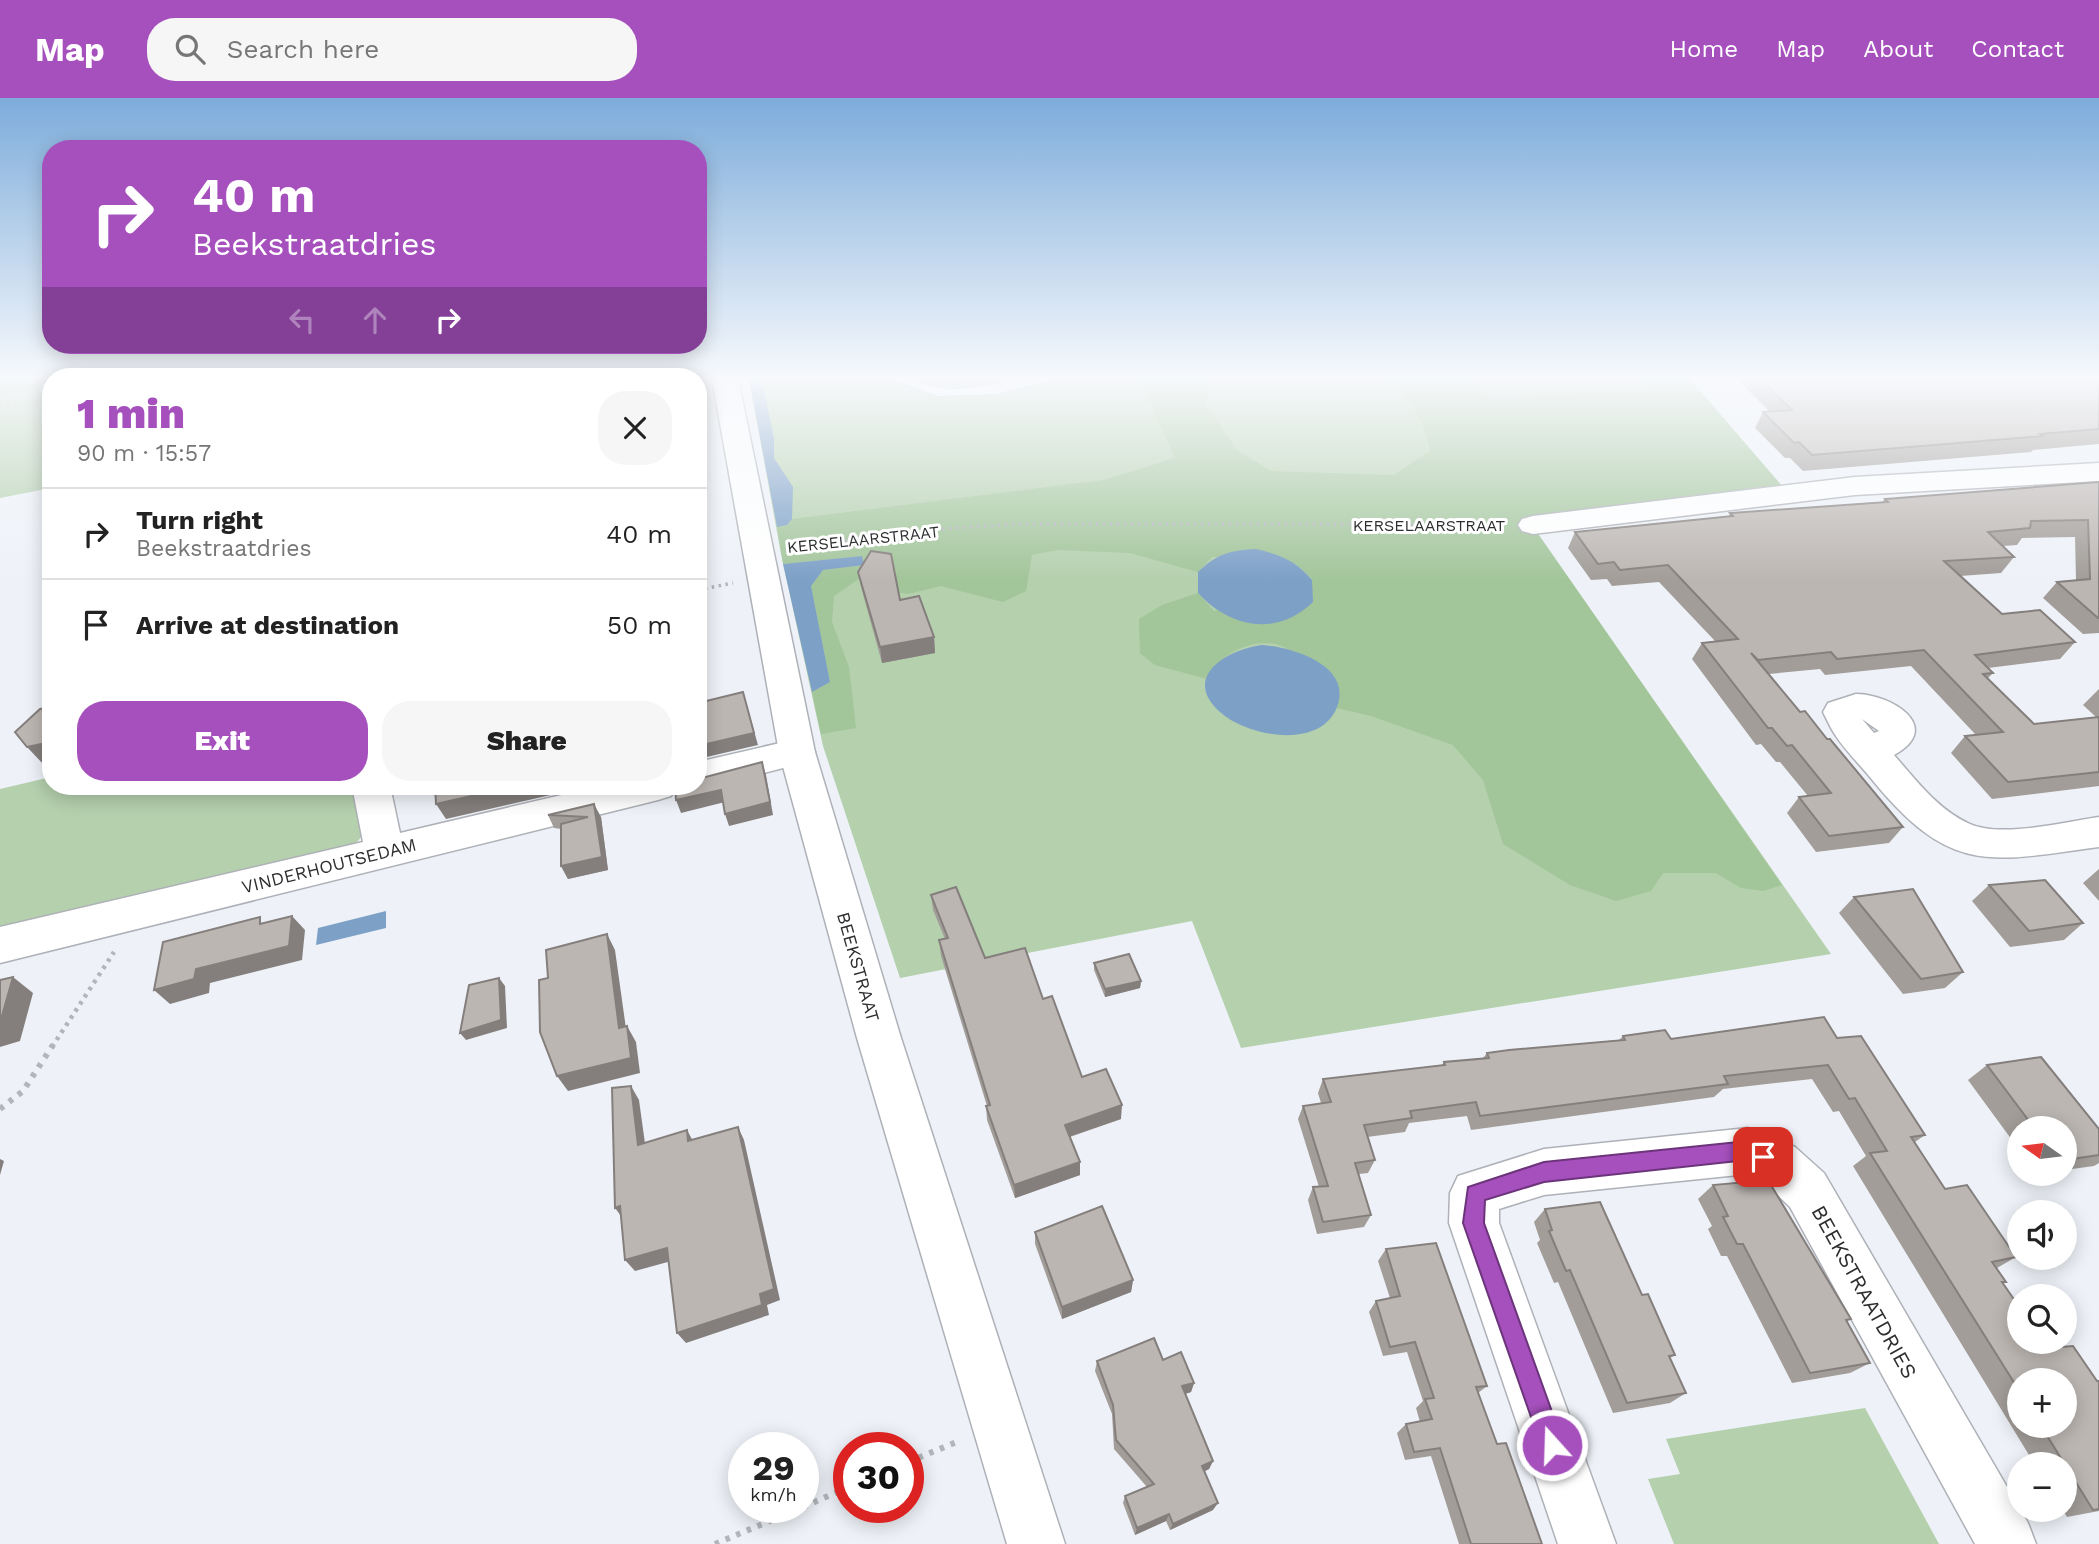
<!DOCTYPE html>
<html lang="en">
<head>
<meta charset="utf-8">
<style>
	:root { --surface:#fff; --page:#f6f6f6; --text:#222; --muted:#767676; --line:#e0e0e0; --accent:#a650bd }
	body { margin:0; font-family:"Work Sans",sans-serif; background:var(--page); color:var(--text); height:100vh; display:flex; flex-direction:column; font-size:26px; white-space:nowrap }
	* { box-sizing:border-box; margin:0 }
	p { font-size:23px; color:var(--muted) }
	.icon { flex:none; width:38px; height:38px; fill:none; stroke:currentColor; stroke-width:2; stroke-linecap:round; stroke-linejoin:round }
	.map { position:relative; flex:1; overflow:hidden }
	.details { position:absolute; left:42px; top:270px; width:665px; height:427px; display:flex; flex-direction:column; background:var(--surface); border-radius:28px; box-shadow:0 4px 18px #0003 }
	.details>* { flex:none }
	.guide { position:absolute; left:42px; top:42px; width:665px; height:214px; border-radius:28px; box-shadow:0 4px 18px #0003; background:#a650bd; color:#fff; overflow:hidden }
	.needle { width:46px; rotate:284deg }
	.tools { position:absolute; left:2007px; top:1018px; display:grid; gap:14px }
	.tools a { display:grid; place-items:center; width:70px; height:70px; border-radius:50%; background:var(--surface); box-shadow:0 4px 18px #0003; font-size:35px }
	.speed { position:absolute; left:728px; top:1334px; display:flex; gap:14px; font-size:35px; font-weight:700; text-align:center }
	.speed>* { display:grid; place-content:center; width:91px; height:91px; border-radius:50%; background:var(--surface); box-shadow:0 4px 18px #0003; line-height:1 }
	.speed small { font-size:18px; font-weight:400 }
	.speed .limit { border:10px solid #d22; background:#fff; color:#111 }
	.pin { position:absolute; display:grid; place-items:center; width:60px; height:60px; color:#fff; margin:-30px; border-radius:14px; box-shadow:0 4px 10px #0006 }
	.me { position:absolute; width:77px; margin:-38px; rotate:340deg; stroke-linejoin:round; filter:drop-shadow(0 0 5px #0008) }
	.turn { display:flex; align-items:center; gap:24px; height:147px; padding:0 35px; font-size:32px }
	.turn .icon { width:91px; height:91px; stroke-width:2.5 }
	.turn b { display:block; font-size:49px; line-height:60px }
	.lanes { display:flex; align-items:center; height:66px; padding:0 35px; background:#0003; justify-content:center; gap:35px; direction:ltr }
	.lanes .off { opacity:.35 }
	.round { display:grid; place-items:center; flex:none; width:74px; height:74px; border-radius:28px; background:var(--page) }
	.summary { display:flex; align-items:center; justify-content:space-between; height:119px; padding:0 35px }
	h1 { font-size:42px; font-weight:800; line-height:52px; color:var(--accent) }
	.primary-button { display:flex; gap:14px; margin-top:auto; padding:14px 35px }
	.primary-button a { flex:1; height:80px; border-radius:28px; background:var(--accent); color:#fff; font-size:28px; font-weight:800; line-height:80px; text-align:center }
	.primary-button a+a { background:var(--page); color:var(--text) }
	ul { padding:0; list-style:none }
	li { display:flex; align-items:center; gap:21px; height:91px; padding:0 35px; border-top:2px solid var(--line) }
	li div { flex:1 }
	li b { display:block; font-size:26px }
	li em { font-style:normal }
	header { display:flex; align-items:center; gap:42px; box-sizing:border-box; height:98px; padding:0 35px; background:var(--accent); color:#fff }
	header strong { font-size:33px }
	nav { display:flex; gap:38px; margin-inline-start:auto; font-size:24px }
	.search { width:490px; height:63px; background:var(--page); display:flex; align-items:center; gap:18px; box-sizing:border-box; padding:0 24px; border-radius:28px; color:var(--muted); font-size:26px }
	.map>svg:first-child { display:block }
</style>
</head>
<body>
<header>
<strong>Map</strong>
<div class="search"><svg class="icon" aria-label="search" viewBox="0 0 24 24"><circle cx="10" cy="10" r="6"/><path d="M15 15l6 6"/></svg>Search here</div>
<nav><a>Home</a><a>Map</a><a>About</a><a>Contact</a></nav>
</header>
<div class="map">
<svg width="2099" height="1446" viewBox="0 0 2099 1446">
	<rect width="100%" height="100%" fill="#eef2f8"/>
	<g fill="#b4d0ad">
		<path d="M0 281H41L40 294 51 293V390L0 400Z"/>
		<path d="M749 281H1690L1536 433 1831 856 1241 950 1192 823 900 880 823 648 781 456Z"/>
		<path d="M51 679V688H357L366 733 353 749 0 839V691Z"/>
		<path d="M1865 1310 1939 1446H1674L1648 1381 1680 1376 1666 1341Z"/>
	</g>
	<g fill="#a2c59a">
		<path d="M0 281H39V290L0 297Z"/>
		<path d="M1139 281H1212L1205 306 1237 352 1271 373 1394 377 1430 353C1424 320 1411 301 1384 281H1475L1487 299 1650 291 1642 281H1690L1795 403 1536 433 1782 787 1763 793 1741 790 1716 775H1663L1651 793 1616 803 1570 787 1503 746 1483 682 1453 647 1371 618 1337 610 1339 595C1324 582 1301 557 1284 549 1256 536 1218 556 1207 581L1155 567 1140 555 1139 521 1162 507 1198 495 1214 513 1312 481C1280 446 1257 458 1212 459L1198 474 1130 455 1058 452 1032 457 1026 493 1003 504 941 488 908 496 885 492 897 473 870 467 863 478 834 498 832 524 849 569 856 630 821 636 812 594 830 584 811 488 823 472 864 467 861 458 783 466 777 429 787 427 792 421 1104 382 1175 360Z"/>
	</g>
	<g fill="#7da0c7">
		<path d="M749 281H762L774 341V360L793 389 792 421 787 427 777 429Z"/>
		<path d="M1256 451C1281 457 1295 462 1312 482L1313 504C1277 539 1230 530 1198 495V474C1216 456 1231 452 1256 451Z"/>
		<path d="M862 458 864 467 823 472 811 488 830 584 812 594 783 466Z"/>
		<path d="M1262 547C1291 549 1353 567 1337 609 1320 653 1246 638 1220 614 1180 578 1229 551 1262 547Z"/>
		<path d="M386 813V830L316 847 318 830Z"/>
	</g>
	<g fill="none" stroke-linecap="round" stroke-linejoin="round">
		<g stroke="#aeb1b7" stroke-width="3">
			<path id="service" d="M891 281C909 279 922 288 939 290 978 295 1016 278 1054 281L996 296 938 298Z"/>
		</g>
		<g stroke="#aeb1b7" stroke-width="3">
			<g id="minor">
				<path d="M2099 365V383L1855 397 1533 436 1522 433 1518 427 1522 421 1533 418 1855 379Z"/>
				<path d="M1856 596C1891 596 1945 629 1894 657 1916 682 1938 712 1970 726 2001 740 2065 724 2099 719V749C1989 764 1951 777 1874 684 1860 666 1842 650 1831 630L1823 614 1828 605ZM1862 621 1879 633 1874 635Z"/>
				<path d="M797 641 810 645 815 654 810 663 698 692 685 688H698V664Z"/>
				<path d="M352 688H390L400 735 600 688H677L671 698 658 702 0 865V829L363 744Z"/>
				<path d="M1748 1030 1795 1049 1824 1075 2028 1425 2036 1446H1975L1790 1109 1761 1081 1748 1076 1544 1097 1499 1111V1125L1616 1446H1558L1449 1125 1450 1095 1458 1078 1544 1051Z"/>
			</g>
		</g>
		<g stroke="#aeb1b7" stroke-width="3">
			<path id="tertiary" d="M712 281H738L815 654 901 940 1065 1446H1007L857 940 779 654Z"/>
		</g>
		<g stroke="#b2b5ba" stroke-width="3.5" stroke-dasharray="2.5 4.5" stroke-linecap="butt">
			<path d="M0 309 51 301"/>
			<path d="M789 449 965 429 1028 426 1507 427"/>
			<path d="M698 492 733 485"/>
		</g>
		<path stroke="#b2b5ba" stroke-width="4.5" stroke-dasharray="3.5 5" stroke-linecap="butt" d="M52 949 114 854"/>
		<g stroke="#b2b5ba" stroke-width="6" stroke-dasharray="4.5 7" stroke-linecap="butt">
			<path d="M0 1011 23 993 53 947"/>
			<path d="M908 1364 959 1343"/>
			<path d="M803 1409 849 1389"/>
			<path d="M715 1446 803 1409"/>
		</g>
		<use href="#service" fill="#fff" fill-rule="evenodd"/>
		<use href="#minor" fill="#fff" fill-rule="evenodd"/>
		<use href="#tertiary" fill="#fff" fill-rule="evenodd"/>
	</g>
	<g fill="#a29d99" fill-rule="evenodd">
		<path d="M1737 281H2099V346L2033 352 2031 354 1803 373 1790 360H1785L1755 330 1763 314H1770Z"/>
		<path d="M2099 384V535L2083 536 2043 500 2057 484 2076 482 2075 439 2022 440 2017 447 2003 448 2014 459 2001 475 1960 478 2002 516 2075 544 2060 561 1988 570 1993 575 1988 580 2034 626 2096 619 2083 607 2099 591V688L1992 701 1951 655 1965 638 1976 637 1911 568 1825 577 1820 571 1769 576 1800 614 1827 641 1903 729 1889 745 1816 754 1787 715 1799 699 1808 698 1780 664H1776L1761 646 1756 647 1692 561 1702 545 1715 543 1659 484 1612 488 1607 481 1591 482 1568 450 1575 434 1729 418 1730 415 1882 404 1885 401Z"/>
		<path d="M858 474 934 539 935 555 882 565 861 489Z"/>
		<path d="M548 717 601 719 608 772 568 781 561 768V731L554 730Z"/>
		<path d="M2099 771V803L2083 785Z"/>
		<path d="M1989 787 2083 825 2064 842 2010 849 1972 803Z"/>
		<path d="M931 797 985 860 1043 901 1082 979 1121 1021 1070 1039 1080 1064V1077L1015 1100 987 1022 986 1008H987L941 858 939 842 945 841 933 812Z"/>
		<path d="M1854 799 1963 874 1945 890 1903 896 1839 815Z"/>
		<path d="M1094 865 1141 883 1140 890 1105 899 1094 872Z"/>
		<path d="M1623 938 1671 941 1837 940 1925 1037 1915 1044 1945 1091 2016 1159 1997 1170 2006 1184 2002 1186 2048 1250 2097 1283H2099V1413L2067 1419 2063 1412H2065V1367H2035L1853 1068 1866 1058 1839 1013 1833 1014 1812 981 1723 991 1714 999 1471 1032 1467 1018 1409 1025 1405 1034 1367 1039 1375 1062 1368 1075 1359 1076 1371 1117 1364 1129 1317 1136 1308 1102 1313 1089H1319L1298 1021 1303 1008 1321 1005 1318 995 1323 981 1442 967 1444 964 1483 960 1487 955 1619 942ZM2020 1283 2065 1328H2020Z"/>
		<path d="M1987 967 2099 1031V1065L2094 1068 2065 1072V1031H2020V1053L1968 982Z"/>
		<path d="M1713 1087 1851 1221 1847 1223 1870 1265 1850 1275 1792 1285 1727 1158H1721L1708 1131 1712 1128 1698 1101Z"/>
		<path d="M1545 1111 1642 1197 1675 1257 1670 1260 1686 1295 1670 1305 1613 1315 1558 1184 1554 1185 1537 1145 1540 1142 1534 1124Z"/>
		<path d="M1035 1134 1133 1182 1131 1194 1062 1221 1035 1146Z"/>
		<path d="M1386 1151 1487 1288 1478 1295 1497 1346 1542 1446H1459L1431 1358 1405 1362 1397 1335 1406 1326 1420 1324 1416 1310 1423 1303 1407 1254 1383 1258 1369 1214 1376 1203 1390 1200 1378 1163Z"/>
		<path d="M1163 1262 1194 1285 1191 1294 1185 1296 1213 1363 1209 1371 1205 1373 1213 1412 1170 1432 1166 1423 1135 1437 1123 1405 1125 1398 1147 1389 1114 1351 1112 1316 1095 1273 1097 1263Z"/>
	</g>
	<g fill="#847f7d">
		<path d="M698 425H701L706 442 698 444Z"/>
		<path d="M934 539 935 555 882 565 880 549Z"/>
		<path d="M743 594 758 647 698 661V648Z"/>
		<path d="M51 644V665L44 667 27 649Z"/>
		<path d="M762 664 766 677 773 717 729 728 725 716Z"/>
		<path d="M516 688H590L446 721 436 706Z"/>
		<path d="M721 692 725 704 681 715 676 702Z"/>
		<path d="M594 706 601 719 608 772 568 781 561 768Z"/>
		<path d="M292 818 305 832 302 862 210 885 209 895 170 906 154 892 196 871Z"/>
		<path d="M607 836 615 852 628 945 619 930Z"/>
		<path d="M13 879 33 895 20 943 0 949V925Z"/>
		<path d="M499 880 505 888 507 930 466 942 460 935Z"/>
		<path d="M1141 883 1140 890 1105 899V891Z"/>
		<path d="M627 928 636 944 640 975 568 993 557 978Z"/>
		<path d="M631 988 639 1002 647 1060 638 1047Z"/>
		<path d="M1122 1007 1121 1021 1065 1040V1027Z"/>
		<path d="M738 1029 744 1042 780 1202 767 1207 769 1217 686 1245 677 1235 760 1196Z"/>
		<path d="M687 1032 694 1045 688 1043Z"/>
		<path d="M0 1061 4 1063 0 1077Z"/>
		<path d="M1080 1064V1077L1015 1100 1014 1087Z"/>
		<path d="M620 1108 624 1122 615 1110Z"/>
		<path d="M667 1150 675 1162 635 1173 625 1162Z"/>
		<path d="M1133 1182 1131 1194 1062 1221V1209Z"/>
		<path d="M1194 1285 1191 1294 1179 1298 1182 1288Z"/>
		<path d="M1213 1363 1209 1371 1199 1376 1202 1368Z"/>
		<path d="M1218 1405 1213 1412 1170 1432 1173 1426Z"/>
		<path d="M1169 1416 1166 1423 1135 1437 1137 1430Z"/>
	</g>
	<g fill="#bcb6b2" stroke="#847f7d" stroke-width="2">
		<path d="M1760 281H2099V331L2040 336 2043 338 1812 357 1799 344 1794 345 1763 314 1792 312Z"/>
		<path d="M2099 384V520H2098L2057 484 2090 481 2088 422 2031 423 2030 430 1988 434 2014 459 1944 463 2002 516 2040 512 2075 544 1975 557 1993 575 1983 576 2034 626 2099 619V674L2008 684 1965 638 2003 634 1924 552 1837 561 1831 554 1758 562 1751 555 1800 614 1805 613 1827 641H1830L1903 729 1829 738 1799 699 1831 695 1792 647 1787 648 1772 630H1768L1702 545 1738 541 1668 467 1620 472 1614 464 1598 466 1575 434 1733 418 1730 415 1888 404 1885 401Z"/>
		<path d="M871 453 891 456 900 502 919 498 934 539 880 549 858 474Z"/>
		<path d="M743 594 754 635 698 648V605Z"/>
		<path d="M51 609V644L27 649 15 634 40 611Z"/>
		<path d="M762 664 770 704 725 716 721 692 676 702 675 688H698V681Z"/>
		<path d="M435 688H516L436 706Z"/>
		<path d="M594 706 602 759 561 768V726L588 719 548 717Z"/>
		<path d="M2045 782 2083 825 2029 833 1989 787Z"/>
		<path d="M956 789 985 860 1025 850 1043 901 1052 898 1082 979 1106 971 1122 1007 1065 1027 1080 1064 1014 1087 986 1008 990 1007 939 842 948 840 931 797Z"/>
		<path d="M1913 791 1963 874 1921 881 1854 799Z"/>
		<path d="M292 818 289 848 196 871 194 881 154 892 163 844 260 819V826Z"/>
		<path d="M607 836 619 930 627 928 631 960 557 978 540 934 539 882 548 880 546 852Z"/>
		<path d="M1129 856 1141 883 1105 891 1094 865Z"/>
		<path d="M13 879 0 925V882Z"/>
		<path d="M499 880 501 922 460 935 469 887Z"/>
		<path d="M1824 919 1837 940 1861 938 1925 1037 1911 1039 1945 1091 1967 1087 2016 1159 1992 1164 2006 1184H2002L2020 1210V1244H2043L2048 1250 2073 1248 2097 1283H2099V1411L2093 1412 2041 1328H2065V1283H2020V1294L1870 1055 1887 1053 1855 1000 1849 1001 1828 967 1724 978 1728 986 1480 1018 1476 1004 1410 1013 1412 1020 1364 1027 1375 1062 1355 1065 1371 1117 1323 1124 1313 1089 1328 1088 1303 1008 1331 1004 1323 981 1445 967 1444 964 1489 960 1487 955 1509 952 1625 942 1623 938 1665 932 1671 941Z"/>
		<path d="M2041 959 2099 1031V1057L2065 1062V1031H2035L1987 967Z"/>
		<path d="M631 988 638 1047 687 1032 688 1043 738 1029 774 1191 760 1196 762 1207 677 1235 667 1150 625 1162 620 1108 615 1110 612 990Z"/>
		<path d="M1768 1082 1851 1221 1846 1222 1870 1265 1810 1275 1743 1146H1737L1723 1119 1728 1118 1713 1087Z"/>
		<path d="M1600 1104 1642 1197 1648 1196 1675 1257 1669 1258 1686 1295 1627 1305 1570 1172 1566 1173 1549 1133 1552 1132 1545 1111Z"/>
		<path d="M1102 1108 1133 1182 1062 1209 1035 1134Z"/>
		<path d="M1436 1145 1487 1288 1476 1289 1497 1346 1506 1345 1542 1446H1471L1440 1350 1414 1354 1406 1326 1432 1321 1425 1301 1434 1300 1415 1244 1390 1249 1376 1203 1400 1198 1386 1151Z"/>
		<path d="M1154 1240 1163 1262 1181 1254 1194 1285 1182 1288 1213 1363 1202 1368 1218 1405 1173 1426 1169 1416 1137 1430 1125 1398 1154 1386 1116 1342 1113 1307 1097 1263Z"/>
	</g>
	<linearGradient id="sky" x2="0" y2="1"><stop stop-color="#7dacdb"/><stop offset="0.58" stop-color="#f7f9fc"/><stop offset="1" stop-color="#f7f9fc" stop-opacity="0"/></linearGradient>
	<rect width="2099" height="483" fill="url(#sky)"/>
	<path fill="#a650bd" stroke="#6c347b" stroke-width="2" d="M1748 1043 1770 1052 1773 1059 1770 1066 1763 1069 1747 1062 1544 1084 1485 1102 1484 1125 1564 1347 1560 1356 1552 1359 1544 1356 1463 1125 1468 1089 1544 1064Z"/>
	<g text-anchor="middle" stroke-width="6" stroke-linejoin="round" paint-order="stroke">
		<g font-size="16" fill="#2d2e30" stroke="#fff">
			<text x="1429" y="433">KERSELAARSTRAAT</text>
			<text transform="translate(863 441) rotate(-6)" y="6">KERSELAARSTRAAT</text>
		</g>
		<g font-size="18" fill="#2d2e30" stroke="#fff">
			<text transform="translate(329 768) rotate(-14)" y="6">VINDERHOUTSEDAM</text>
			<text transform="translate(858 869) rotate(74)" y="6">BEEKSTRAAT</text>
		</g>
		<g font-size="21" fill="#2d2e30" stroke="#fff">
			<text transform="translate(1864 1194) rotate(61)" y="7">BEEKSTRAATDRIES</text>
		</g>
	</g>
</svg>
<div class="tools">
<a><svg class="needle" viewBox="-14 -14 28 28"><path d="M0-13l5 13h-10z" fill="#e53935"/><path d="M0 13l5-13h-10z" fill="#767676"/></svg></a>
<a><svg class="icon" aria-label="sound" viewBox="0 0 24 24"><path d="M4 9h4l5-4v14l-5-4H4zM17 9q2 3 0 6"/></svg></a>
<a><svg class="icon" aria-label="search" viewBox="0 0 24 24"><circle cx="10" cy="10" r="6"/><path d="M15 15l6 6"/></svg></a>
<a>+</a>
<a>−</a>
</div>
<div class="speed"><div>29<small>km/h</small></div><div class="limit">30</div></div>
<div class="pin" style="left:1763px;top:1059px;background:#d93025"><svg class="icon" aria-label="arrive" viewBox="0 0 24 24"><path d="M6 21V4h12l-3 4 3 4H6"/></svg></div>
<svg class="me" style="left:1552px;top:1347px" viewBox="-20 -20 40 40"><circle r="17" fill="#a650bd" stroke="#fff" stroke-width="3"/><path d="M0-11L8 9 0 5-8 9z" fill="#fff"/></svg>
<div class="guide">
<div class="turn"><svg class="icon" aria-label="right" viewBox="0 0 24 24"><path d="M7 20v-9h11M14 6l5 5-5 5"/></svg><div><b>40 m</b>Beekstraatdries</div></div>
<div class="lanes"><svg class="icon off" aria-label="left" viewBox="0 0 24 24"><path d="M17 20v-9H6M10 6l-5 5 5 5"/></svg><svg class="icon off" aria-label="ahead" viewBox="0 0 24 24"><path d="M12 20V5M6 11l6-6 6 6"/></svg><svg class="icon" aria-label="right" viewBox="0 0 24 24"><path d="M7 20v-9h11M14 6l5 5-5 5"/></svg></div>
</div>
<section class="details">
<div class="summary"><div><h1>1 min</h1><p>90 m · 15:57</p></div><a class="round"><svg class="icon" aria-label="close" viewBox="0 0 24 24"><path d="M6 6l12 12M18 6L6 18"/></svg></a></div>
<ul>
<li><svg class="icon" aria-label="right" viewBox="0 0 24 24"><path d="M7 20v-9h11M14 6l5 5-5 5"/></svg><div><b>Turn right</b><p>Beekstraatdries</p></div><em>40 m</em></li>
<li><svg class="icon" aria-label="arrive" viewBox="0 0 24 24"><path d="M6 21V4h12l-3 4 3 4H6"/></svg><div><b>Arrive at destination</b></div><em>50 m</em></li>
</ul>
<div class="primary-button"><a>Exit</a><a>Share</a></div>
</section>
</div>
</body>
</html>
